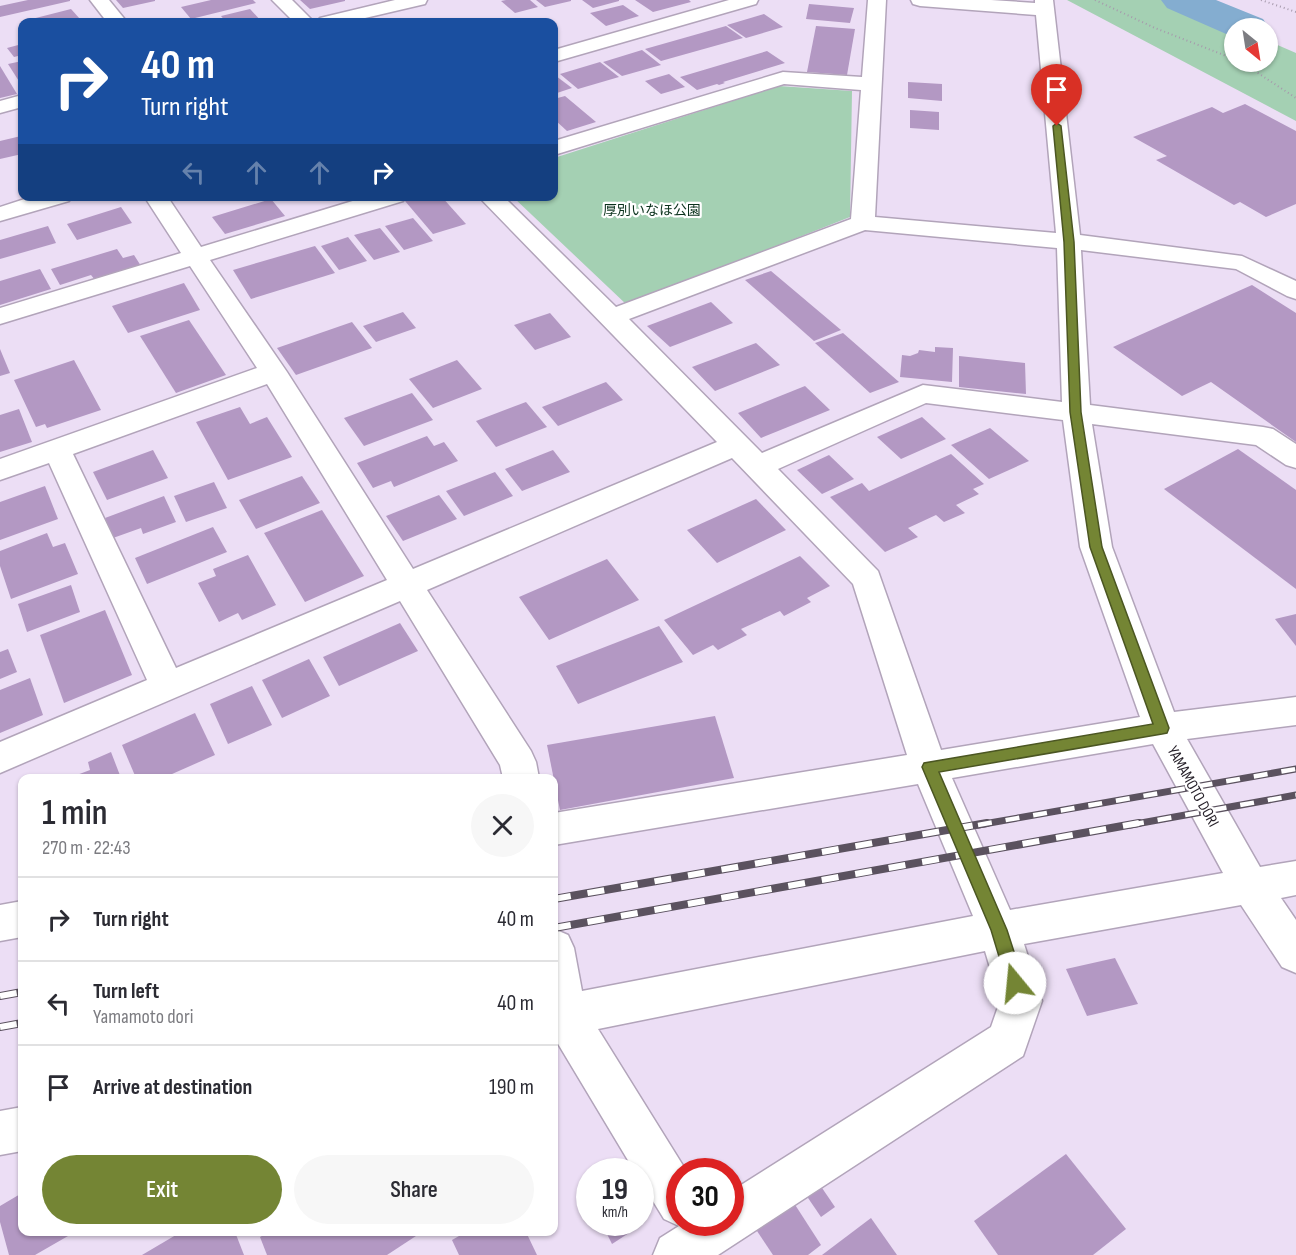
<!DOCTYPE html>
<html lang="en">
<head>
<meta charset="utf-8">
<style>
	:root { --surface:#fff; --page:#f7f7f7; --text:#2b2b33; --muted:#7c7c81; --line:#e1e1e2; --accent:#748534 }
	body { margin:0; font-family:"Sofia Sans Condensed","Noto Sans JP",sans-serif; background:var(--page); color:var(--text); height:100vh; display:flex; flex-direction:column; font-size:22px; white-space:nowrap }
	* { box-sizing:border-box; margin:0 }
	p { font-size:20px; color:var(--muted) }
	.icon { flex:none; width:33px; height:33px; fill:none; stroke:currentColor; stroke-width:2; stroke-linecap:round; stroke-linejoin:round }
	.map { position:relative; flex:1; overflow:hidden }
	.details { position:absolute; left:18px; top:774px; width:540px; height:462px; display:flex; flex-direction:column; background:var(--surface); border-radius:12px; box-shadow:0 2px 4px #0004 }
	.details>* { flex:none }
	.top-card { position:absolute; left:18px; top:18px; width:540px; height:183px; border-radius:12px; box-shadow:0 2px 4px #0004; background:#1a4fa0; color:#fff; overflow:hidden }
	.needle { width:39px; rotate:150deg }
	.tools { position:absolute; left:1224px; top:18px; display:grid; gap:12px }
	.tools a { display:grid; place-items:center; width:54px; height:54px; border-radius:50%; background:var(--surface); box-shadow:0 2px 4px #0004; font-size:30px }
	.speed { position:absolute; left:576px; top:1158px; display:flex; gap:12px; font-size:30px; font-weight:700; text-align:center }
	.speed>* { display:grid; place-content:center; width:78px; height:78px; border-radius:50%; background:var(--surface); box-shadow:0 2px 4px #0004; line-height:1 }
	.speed small { font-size:15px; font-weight:400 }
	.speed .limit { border:9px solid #d22; background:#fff; color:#111 }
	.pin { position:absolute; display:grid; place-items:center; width:51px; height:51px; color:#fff; margin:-62px -26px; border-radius:50% 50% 50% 0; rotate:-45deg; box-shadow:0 0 6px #0007 }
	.pin .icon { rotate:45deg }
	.me { position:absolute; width:66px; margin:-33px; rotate:343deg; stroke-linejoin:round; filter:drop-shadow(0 0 4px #0008) }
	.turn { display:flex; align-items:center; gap:21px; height:126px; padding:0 24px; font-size:27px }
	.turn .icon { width:78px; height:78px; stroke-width:2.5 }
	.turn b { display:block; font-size:42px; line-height:51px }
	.lanes { display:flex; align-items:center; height:57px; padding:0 24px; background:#0003; justify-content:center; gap:30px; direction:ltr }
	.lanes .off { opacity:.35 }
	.round { display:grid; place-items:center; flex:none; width:63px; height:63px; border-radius:32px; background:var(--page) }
	.summary { display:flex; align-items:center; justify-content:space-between; height:102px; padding:0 24px }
	h1 { font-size:36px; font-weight:600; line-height:45px }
	.primary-button { display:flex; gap:12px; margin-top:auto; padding:12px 24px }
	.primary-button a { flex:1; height:69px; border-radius:36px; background:var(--accent); color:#fff; font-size:24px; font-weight:600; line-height:69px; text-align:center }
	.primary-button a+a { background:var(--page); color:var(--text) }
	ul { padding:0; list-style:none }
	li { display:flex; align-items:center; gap:18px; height:84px; padding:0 24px; border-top:2px solid var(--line) }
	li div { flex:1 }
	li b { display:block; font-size:22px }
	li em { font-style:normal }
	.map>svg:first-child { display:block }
</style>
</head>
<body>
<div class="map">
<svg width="1296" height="1255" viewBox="0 0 1296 1255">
	<rect width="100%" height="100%" fill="#ecdef5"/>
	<g fill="#a4d0b3">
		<path d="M1067 0H1175L1240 28H1234V62H1268V41L1296 53V121Z"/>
		<path d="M779 86 852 91 850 217 627 305 513 197 554 196V158Z"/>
	</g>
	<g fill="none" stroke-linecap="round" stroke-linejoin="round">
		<path fill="#84add0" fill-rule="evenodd" d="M1161 0H1216L1263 19 1269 28H1234L1233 37 1167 8Z"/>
	</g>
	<g fill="#b398c3">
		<path d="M28 0H70V1L0 17V6Z"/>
		<path d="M116 0H155V1L123 8Z"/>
		<path d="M211 0H253L256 3 191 19 181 7Z"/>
		<path d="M300 0H345V1L310 9Z"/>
		<path d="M506 0H530L538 7 515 13 501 1Z"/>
		<path d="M536 0H571V1L545 7Z"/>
		<path d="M582 0H619V1L593 8Z"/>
		<path d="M635 0H689L691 2 653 12Z"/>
		<path d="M809 4 854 8 850 23 806 19Z"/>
		<path d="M623 5 639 16 606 26 590 13Z"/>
		<path d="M71 9 80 19 65 22H20Z"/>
		<path d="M250 9 262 22H226L221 16Z"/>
		<path d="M764 14 783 27 746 38 727 25Z"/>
		<path d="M726 26 743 38 661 61 645 49Z"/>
		<path d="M816 26 855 29 847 75 807 72Z"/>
		<path d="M22 44V55L14 57 7 48Z"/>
		<path d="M642 50 661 65 622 76 603 62Z"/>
		<path d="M767 51 785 63 723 82 725 83 719 85 717 84 697 90 680 77Z"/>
		<path d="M22 61V86L8 64Z"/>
		<path d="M600 62 619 77 578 89 560 74Z"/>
		<path d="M0 66 17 94 0 98Z"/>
		<path d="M669 74 685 87 661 94 645 81Z"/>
		<path d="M556 76 572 88 554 94V77Z"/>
		<path d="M908 82 942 84V101L908 98Z"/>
		<path d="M565 96 596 122 567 131 554 119V99Z"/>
		<path d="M1245 104 1296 131V204L1266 217 1240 202 1234 205 1156 160 1167 156 1133 137 1212 107 1223 113Z"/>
		<path d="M910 110 939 112V130L910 128Z"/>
		<path d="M21 136 22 154 0 159V141Z"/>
		<path d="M420 196H441L466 224 433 234 405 201Z"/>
		<path d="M271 199 285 216 225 234 212 217Z"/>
		<path d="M121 207 132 223 77 240 67 224Z"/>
		<path d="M413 218 433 241 404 250 385 226Z"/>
		<path d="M48 226 56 243 0 259V240Z"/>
		<path d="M380 228 400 252 374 260 354 235Z"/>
		<path d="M348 237 367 261 339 270 321 246Z"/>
		<path d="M315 246 335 273 251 299 233 270Z"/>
		<path d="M117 249 123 258 134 255 141 266 95 280 91 275 60 285 51 269Z"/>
		<path d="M40 269 51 289 0 305V281Z"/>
		<path d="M771 271 841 330 814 341 745 280Z"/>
		<path d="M184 283 200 310 128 333 112 306Z"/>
		<path d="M1252 285 1296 313V442L1211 382 1182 396 1113 347Z"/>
		<path d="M711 302 733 323 670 347 647 326Z"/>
		<path d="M403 312 416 328 376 342 363 326Z"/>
		<path d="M550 313 571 337 535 350 514 325Z"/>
		<path d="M189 320 226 375 176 393 140 336Z"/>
		<path d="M352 322 372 348 296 375 277 348Z"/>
		<path d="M843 333 899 382 870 393 815 343Z"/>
		<path d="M756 343 780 365 715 391 692 367Z"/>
		<path d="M935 347 953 348 952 382 900 377 902 355 910 356 918 353 919 350 935 352Z"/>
		<path d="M0 349 10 373 0 376Z"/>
		<path d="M959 356 1025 363 1026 394 959 387Z"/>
		<path d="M74 360 101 410 47 428 45 424 36 427 14 380Z"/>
		<path d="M457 360 482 389 433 408 409 379Z"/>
		<path d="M606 382 623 400 558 426 542 407Z"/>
		<path d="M805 386 830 410 761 438 738 413Z"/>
		<path d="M412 393 433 420 364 446 344 418Z"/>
		<path d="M526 402 547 427 496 447 476 421Z"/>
		<path d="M240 407 250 424 267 417 292 457 228 480 196 422Z"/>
		<path d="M19 409 32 442 0 452V415Z"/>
		<path d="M922 417 946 439 901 459 877 437Z"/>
		<path d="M990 428 1029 461 989 479 951 445Z"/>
		<path d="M427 436 434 446 444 442 458 461 394 487 391 481 373 488 357 463Z"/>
		<path d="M1238 449 1296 490V589L1164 489Z"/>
		<path d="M153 450 168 478 107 500 93 472Z"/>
		<path d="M553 450 570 472 522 491 505 469Z"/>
		<path d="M951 454 984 484 973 489 979 494 956 505 965 513 944 522 936 515 908 528 918 537 885 552 830 497 862 483 869 491Z"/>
		<path d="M829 455 854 479 822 494 797 470Z"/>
		<path d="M495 472 513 496 464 516 446 491Z"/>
		<path d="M302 476 320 503 256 529 239 500Z"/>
		<path d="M214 482 227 508 186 522 174 496Z"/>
		<path d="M45 486 58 519 0 540V502Z"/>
		<path d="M439 495 457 519 403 541 386 516Z"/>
		<path d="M164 496 176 522 143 534 141 528 113 538 105 518Z"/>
		<path d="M756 499 786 530 717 563 687 530Z"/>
		<path d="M322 510 364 576 305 602 264 533Z"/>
		<path d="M213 527 227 552 147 584 135 558Z"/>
		<path d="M47 533 53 547 65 543 78 574 11 599 0 566V551Z"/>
		<path d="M248 555 276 605 242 620 238 613 219 622 198 583 216 576 213 569Z"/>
		<path d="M800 556 830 586 807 598 811 602 784 616 780 611 741 629 747 635 718 650 713 645 693 655 664 620Z"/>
		<path d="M607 559 639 600 549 640 519 597Z"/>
		<path d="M71 585 80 612 27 632 18 604Z"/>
		<path d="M105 610 132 675 64 703 40 635Z"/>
		<path d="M1296 614V646L1275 619Z"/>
		<path d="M400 623 418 651 339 686 323 657Z"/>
		<path d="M659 626 683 662 578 704 556 666Z"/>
		<path d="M8 649 17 672 0 679V652Z"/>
		<path d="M309 659 330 696 282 718 262 680Z"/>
		<path d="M30 678 43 715 0 733V690Z"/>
		<path d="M252 686 272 725 228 744 210 704Z"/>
		<path d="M195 713 215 755 163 778H136L122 745Z"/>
		<path d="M715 716 734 778 560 810 547 745Z"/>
		<path d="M111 752 121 778H69L90 770 88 762Z"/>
		<path d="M1115 958 1138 1004 1087 1016 1066 969Z"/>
		<path d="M1066 1154 1126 1229 1093 1255H998L974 1221Z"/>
		<path d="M820 1185 835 1207 821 1217 806 1195Z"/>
		<path d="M22 1193V1232H75L35 1255H9L0 1222V1206Z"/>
		<path d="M792 1200 821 1245 808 1255H773L755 1228Z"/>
		<path d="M871 1218 897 1255H822Z"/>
		<path d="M601 1222H628L632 1231 612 1244Z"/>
		<path d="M181 1232H235L244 1255H142Z"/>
		<path d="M269 1232H418L419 1234 387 1255H267L260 1237Z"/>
		<path d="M466 1232H526L537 1255H459L452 1240Z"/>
	</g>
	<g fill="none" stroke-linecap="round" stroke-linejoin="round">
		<g stroke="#b2a4ba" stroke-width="3">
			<g id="minor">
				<path d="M90 0H109L127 22H107Z"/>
				<path d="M272 0H292L314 22H294Z"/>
				<path d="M395 0H427L425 4 348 22H317L320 18Z"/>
				<path d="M729 0H758L756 4 554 62V50Z"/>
				<path d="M868 0H886L875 217 1056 233 1036 15 920 6 913 4 911 0H991L1035 3V0H1053L1080 235 1242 256 1296 281V299L1287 296 1236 269 1081 250 1090 405 1263 427 1273 429 1296 444V468L1286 465 1256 445 1092 424 1112 547 1174 712 1296 697V725L1187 739 1260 867 1296 861V895L1281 898 1296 920V973L1282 967 1241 905 1024 944 1042 1001 1023 1056 718 1255H653L660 1238 679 1226 664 1219 640 1180V1172H635L554 1037V929L568 935 574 948 582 991 973 916 918 784 554 845V813L907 755 853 584 732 458 427 590 531 751 536 762 539 778H503L500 765 400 601 0 773V742L147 680 49 463 0 480V459L257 368 190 266 0 324V308L181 253 144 196H167L201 247 369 196H406L403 201 210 260 287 372 413 569 717 442 478 196H503L616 307 851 219 861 90 784 84 554 155V141L783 72 862 77ZM865 230 1057 248 1062 402 923 385 762 453 629 319ZM267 384 387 580 176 668 73 454ZM926 403 1063 420 1080 547 1140 717 941 750 878 571 778 469ZM1153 744 1223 873 1010 910 952 778ZM985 951 1000 1001 991 1027 730 1192V1222H680V1172H687L598 1029Z"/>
				<path d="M22 95V107L0 113V101Z"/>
				<path d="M34 196H72L69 201 0 221V207Z"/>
				<path d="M22 901V937L0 941V905Z"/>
				<path d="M22 1107V1151L0 1155V1111Z"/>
			</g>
		</g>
		<g stroke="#a69aac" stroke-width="2" stroke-dasharray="1 3" stroke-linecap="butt">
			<path d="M1095 0 1155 28 1234 59"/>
			<path d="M1261 0 1296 12"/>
			<path d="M1241 62 1296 98"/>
		</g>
		<use href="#minor" fill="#fff" fill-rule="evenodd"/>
		<g stroke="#5b525f" stroke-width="7">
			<g id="rail-far1">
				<path d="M978 825 1296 769"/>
				<path d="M1130 825 1296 795"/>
			</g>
		</g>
		<g stroke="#5b525f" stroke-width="8">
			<g id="rail">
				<path d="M554 899 987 823"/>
				<path d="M554 928 1139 823"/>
				<path d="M0 996 22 992"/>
				<path d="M0 1027 22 1023"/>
			</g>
		</g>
		<use href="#rail-far1" stroke="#fff" stroke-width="4.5" stroke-dasharray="14" stroke-linecap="butt"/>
		<use href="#rail" stroke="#fff" stroke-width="6" stroke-dasharray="17" stroke-linecap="butt"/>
	</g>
	<path fill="#748534" stroke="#4b5622" stroke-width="1.5" d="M1057 123 1061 126 1074 242 1081 412 1102 547 1169 728 1167 733 1162 734 939 772 1007 930 1024 983 1021 989 1015 991 1009 989 1007 983 991 930 922 767 924 763 1153 724 1090 547 1070 412 1064 242 1053 126Z"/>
	<g text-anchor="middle" stroke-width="4.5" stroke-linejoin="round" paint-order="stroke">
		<g font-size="14" fill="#0b321d" stroke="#fff">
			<text x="652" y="215">厚別いなほ公園</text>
		</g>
		<g font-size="16" fill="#251f28" stroke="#fff">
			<text transform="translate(1194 786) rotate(61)" y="6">YAMAMOTO DORI</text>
		</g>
	</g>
</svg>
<div class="tools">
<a><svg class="needle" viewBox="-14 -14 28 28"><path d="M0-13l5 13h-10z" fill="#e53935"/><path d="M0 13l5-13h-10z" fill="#7c7c81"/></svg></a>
</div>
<div class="speed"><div>19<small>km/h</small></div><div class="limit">30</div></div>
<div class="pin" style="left:1057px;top:126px;background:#d93025"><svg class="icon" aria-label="arrive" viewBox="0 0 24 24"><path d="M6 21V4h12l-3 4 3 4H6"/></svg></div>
<svg class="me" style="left:1015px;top:983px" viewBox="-20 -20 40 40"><circle r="19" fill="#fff"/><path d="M0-13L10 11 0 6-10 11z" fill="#748534"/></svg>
<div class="top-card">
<div class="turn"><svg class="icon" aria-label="right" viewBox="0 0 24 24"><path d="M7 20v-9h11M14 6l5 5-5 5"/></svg><div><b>40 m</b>Turn right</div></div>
<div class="lanes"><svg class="icon off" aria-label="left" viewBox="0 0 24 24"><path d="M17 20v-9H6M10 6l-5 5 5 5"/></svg><svg class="icon off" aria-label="ahead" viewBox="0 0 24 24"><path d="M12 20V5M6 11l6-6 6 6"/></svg><svg class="icon off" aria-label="ahead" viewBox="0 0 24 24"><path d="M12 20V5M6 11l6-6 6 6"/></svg><svg class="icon" aria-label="right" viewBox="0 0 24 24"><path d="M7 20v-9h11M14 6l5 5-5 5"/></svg></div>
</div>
<section class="details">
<div class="summary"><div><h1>1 min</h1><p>270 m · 22:43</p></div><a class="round"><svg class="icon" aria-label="close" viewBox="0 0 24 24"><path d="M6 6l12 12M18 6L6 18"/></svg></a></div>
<ul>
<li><svg class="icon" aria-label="right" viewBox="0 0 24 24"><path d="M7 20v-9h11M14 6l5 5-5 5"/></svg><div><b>Turn right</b></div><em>40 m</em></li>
<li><svg class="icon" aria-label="left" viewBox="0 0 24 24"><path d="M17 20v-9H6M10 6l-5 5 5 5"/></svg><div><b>Turn left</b><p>Yamamoto dori</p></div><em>40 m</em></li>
<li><svg class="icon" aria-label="arrive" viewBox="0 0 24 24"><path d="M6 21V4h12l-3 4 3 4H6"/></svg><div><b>Arrive at destination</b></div><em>190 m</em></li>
</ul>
<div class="primary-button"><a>Exit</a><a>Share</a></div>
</section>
</div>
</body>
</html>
